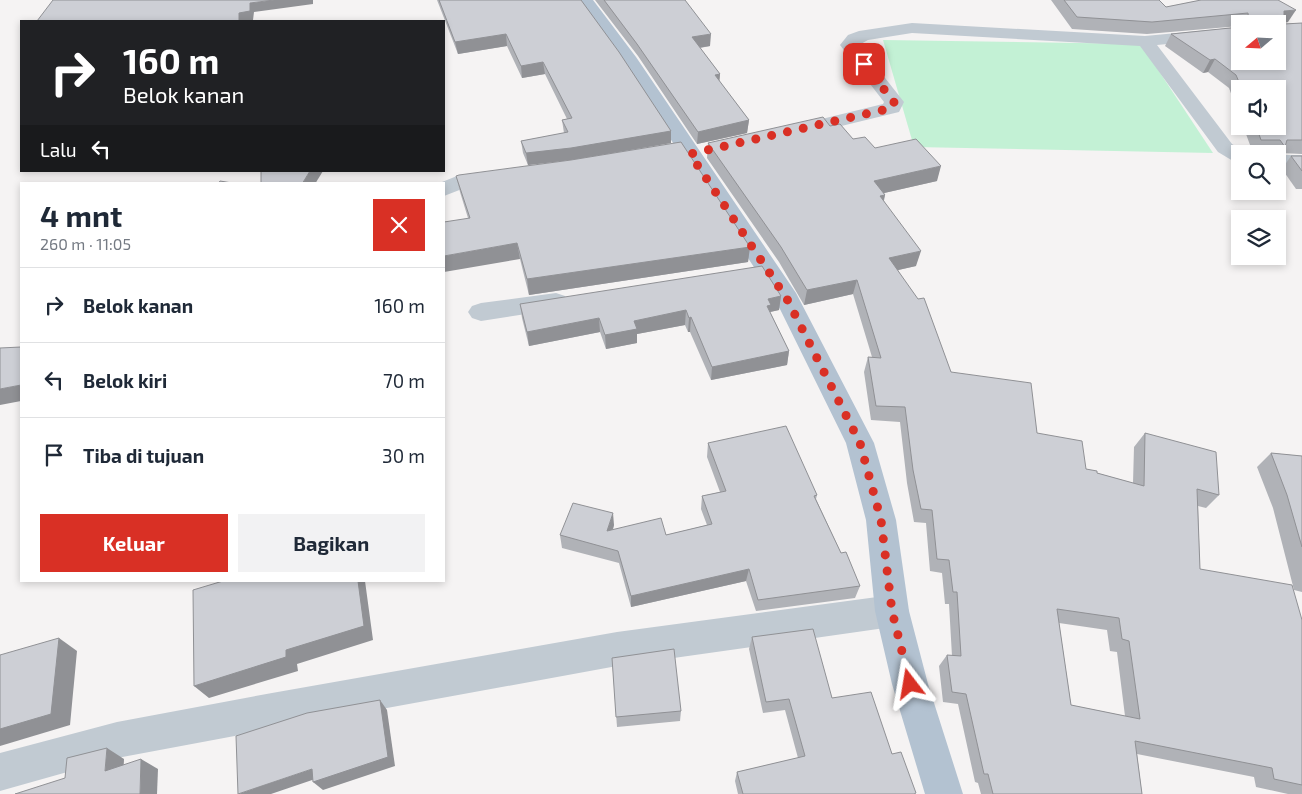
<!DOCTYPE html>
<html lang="id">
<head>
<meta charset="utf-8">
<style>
	:root { --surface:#fff; --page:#f2f2f3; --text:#1f2937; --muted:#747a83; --line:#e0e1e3; --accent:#d93025 }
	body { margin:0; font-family:"Exo 2",sans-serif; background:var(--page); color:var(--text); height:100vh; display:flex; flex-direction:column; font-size:19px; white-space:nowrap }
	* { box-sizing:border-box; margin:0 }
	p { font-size:16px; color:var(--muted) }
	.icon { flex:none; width:28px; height:28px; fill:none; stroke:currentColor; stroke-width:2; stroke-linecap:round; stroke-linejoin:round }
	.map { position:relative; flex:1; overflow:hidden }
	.drawer { position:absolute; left:20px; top:182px; width:425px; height:400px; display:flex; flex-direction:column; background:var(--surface); border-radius:0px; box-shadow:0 2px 8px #0003 }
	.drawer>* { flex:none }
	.guide { position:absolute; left:20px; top:20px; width:425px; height:152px; border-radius:0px; box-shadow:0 2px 8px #0003; background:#202124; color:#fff; overflow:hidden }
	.needle { width:32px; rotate:251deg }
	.controls { position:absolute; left:1231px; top:15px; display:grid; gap:10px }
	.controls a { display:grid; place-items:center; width:55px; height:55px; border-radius:0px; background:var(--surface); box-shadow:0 2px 8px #0003; font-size:25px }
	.pin { position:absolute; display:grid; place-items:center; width:42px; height:42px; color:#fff; margin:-21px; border-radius:10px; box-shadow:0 2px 8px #0006 }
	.me { position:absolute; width:55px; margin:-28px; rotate:346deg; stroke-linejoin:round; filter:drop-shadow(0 0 4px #0008) }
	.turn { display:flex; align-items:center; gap:18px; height:105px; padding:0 20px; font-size:22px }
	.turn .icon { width:65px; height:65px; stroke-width:2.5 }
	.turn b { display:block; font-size:35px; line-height:42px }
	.then { display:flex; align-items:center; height:48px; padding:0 20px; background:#0003; gap:10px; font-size:19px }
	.round { display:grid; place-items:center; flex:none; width:52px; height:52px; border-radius:0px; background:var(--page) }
	.headline { display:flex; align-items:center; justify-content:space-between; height:85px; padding:0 20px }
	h1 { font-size:30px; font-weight:700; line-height:38px }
	.cta { display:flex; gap:10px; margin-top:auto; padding:10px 20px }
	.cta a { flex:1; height:58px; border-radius:0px; background:var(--accent); color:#fff; font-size:20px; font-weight:700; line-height:58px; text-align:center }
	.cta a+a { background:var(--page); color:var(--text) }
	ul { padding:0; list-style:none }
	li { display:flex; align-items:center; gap:15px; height:75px; padding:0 20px; border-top:1px solid var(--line) }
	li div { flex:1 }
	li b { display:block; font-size:19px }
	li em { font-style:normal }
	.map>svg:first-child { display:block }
</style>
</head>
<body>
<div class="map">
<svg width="1302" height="794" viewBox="0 0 1302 794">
	<rect width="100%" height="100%" fill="#f5f3f3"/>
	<path fill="#c3f1d5" d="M883 40 1141 44 1213 153 914 147Z"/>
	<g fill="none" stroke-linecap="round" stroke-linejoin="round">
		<g fill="#c1cad2" fill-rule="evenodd">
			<path d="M912 23 1145 36 1240 27V37L1157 45 1232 144 1248 154H1240V163L1233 161 1218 152 1140 46 912 33 868 40 859 45 904 102 899 112 792 138 785 136 782 132 785 128 883 104 884 102 840 45 848 35 859 31Z"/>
			<rect x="1278" y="155" width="24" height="12"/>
			<path d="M495 171 503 173 506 178 503 183 462 189 444 196V184H437L457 176Z"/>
			<path d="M556 293 565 296 568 302 565 308 481 321 472 318 468 312 472 306 481 303Z"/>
			<path d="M892 595 904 600 909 611 904 622 892 627 617 666 272 729 117 758 0 791V753L117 722 272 693 617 632Z"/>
		</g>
		<path fill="#b3c2d1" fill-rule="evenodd" d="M576 0H593L636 57 796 293 874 443 896 520 909 611 928 684 963 794H925L892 684 875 611 866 520 846 443 776 301 621 63Z"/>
	</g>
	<g fill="#b0b2b7" fill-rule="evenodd">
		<path d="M437 0H581L671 131V143L572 160 528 165 523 153 521 141 564 133 562 120 567 119 545 74 522 78 507 46 458 54Z"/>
		<path d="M595 0H685L710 46 700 48 720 74 719 81 749 120 747 133 697 144 638 56Z"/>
		<path d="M1051 0H1159L1166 7 1201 0 1288 22 1284 23V24L1302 23V154L1281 153 1278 158V154L1253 153 1243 126H1278V89H1240V118L1229 88 1208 72 1203 73 1165 46 1171 34 1278 24H1240V26L1147 34 1072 29Z"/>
		<path d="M830 126 853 139 875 148 937 181 884 193 885 195 884 201 916 266 898 270 951 372 1086 469 1097 473 1133 483 1134 447 1145 433 1219 495 1206 508 1198 506 1200 569 1302 620V794H1288L1256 787 1254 777 1137 754 1142 794H981L978 783 975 782 958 704 943 702 939 666 947 655 952 656 949 604H945L942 573 930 571 926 523 914 522 907 483 900 422 871 420 864 372 868 357H872L853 294 804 305 779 262 707 158 708 143ZM1059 623 1107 630 1110 651 1117 652 1125 716 1071 705Z"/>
		<path d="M1291 156H1302V189H1296L1282 169Z"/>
		<path d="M456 176 750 247 748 262 529 295 520 259 468 218 460 192Z"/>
		<path d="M781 296 779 310 770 312 789 351 787 365 711 380 690 332H688L685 325 637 334V343L606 349 600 332 529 346 522 318 520 304Z"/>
		<path d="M708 443 817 495 816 499 841 553 860 586 855 598 756 611 746 581 631 607 619 563 562 548 560 535 614 525 613 530 666 535 707 525 701 509 702 496 720 492 707 457Z"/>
		<path d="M1271 453 1302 456V592L1294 590 1273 508 1257 467Z"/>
		<path d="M752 637 832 698 892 754 915 794H738L735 781 737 772 798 758 785 710 763 713 749 649Z"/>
		<path d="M612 658 681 711 680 721 617 727Z"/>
	</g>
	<g fill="#909195">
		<path d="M274 0H313V4L254 12 253 20 239 21V13L250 3Z"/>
		<path d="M1296 10 1288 22 1277 24 1284 11Z"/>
		<path d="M506 34 507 46 458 54 455 42Z"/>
		<path d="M711 34 710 46 691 49 692 37Z"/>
		<path d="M1215 59 1208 72 1203 73 1210 60Z"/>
		<path d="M543 62 545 74 522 78 521 66Z"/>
		<path d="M720 74 719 86 715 75Z"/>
		<path d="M749 120 747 133 697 144 698 132Z"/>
		<path d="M671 131V143L572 160 528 165 526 153Z"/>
		<path d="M941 166 937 181 871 196 874 181Z"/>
		<path d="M310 171H323L315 184H302Z"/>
		<path d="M885 195 881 210 880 196Z"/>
		<path d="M517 243 520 259 444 272V256Z"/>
		<path d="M750 247 748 262 529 295 527 279Z"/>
		<path d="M921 251 916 266 885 273 889 258Z"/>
		<path d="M857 280 853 294 804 305 807 290Z"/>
		<path d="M781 296 779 310 770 312 765 320 768 299Z"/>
		<path d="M686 310 685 325 637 334V343L606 349 605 335 634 321Z"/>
		<path d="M691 317 690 332H688L689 318Z"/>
		<path d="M599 318 600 332 529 346 527 332Z"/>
		<path d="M789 351 787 365 711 380 712 367Z"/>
		<path d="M21 385V401L0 405V389Z"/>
		<path d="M613 513 614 525 608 544 607 531Z"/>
		<path d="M749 569 746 581 631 607V596Z"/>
		<path d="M358 581H365L373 640 297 664 298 671 209 698 194 686 286 650Z"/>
		<path d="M59 638 77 651 70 725 0 746V729Z"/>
		<path d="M380 700 387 710 395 766 323 790 313 782Z"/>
		<path d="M107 748 124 759 123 781 105 771Z"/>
		<path d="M141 759 158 769 157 794H140Z"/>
		<path d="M312 769 321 777 271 794H238Z"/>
	</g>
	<g fill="#cdcfd5" stroke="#909195" fill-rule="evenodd">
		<path d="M53 0H274L250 3V11L239 13V21H37Z"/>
		<path d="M439 0H581L619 52 671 131 571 148 526 153 521 141 568 132 562 120 572 118 543 62 521 66 506 34 455 42Z"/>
		<path d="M604 0H685L711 34 692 37 720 74 715 75 749 120 698 132 637 44Z"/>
		<path d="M1064 0H1159L1166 7 1201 0H1278L1296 10 1284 11V24L1302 23V140H1287L1285 147 1280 140H1261L1256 126H1278V89H1242L1236 75 1215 59 1210 60 1171 34 1240 27V61H1278V24H1249L1248 13 1152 22 1077 17Z"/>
		<path d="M823 117 830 126 840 124 853 139 865 137 875 148 916 139 941 166 874 181 885 195 880 196 921 251 889 258 918 299 924 298 951 372 1031 383 1037 433 1082 441 1086 469 1097 471V473L1144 486 1145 433 1216 452 1219 495 1197 489 1200 569 1292 585 1302 620V785L1274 779 1272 768 1135 741 1142 794H993L988 774H984L966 694 952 692 947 655 961 656 957 592H953L949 560 937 559 932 510 921 509 913 470 905 407 876 406 868 357 881 358 857 280 807 290 781 247 708 143ZM1057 609 1119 618 1122 639 1129 641 1140 719 1071 705Z"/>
		<path d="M681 142 750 247 527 279 517 243 444 256V222L470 218 456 176 459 175 571 160Z"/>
		<path d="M1291 156H1302V171Z"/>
		<path d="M261 171H310L302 184H261Z"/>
		<path d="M220 181 238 184H218Z"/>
		<path d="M762 266 781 296 768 299 771 305 767 306 789 351 712 367 691 317 689 318 686 310 634 321 637 329 605 335 599 318 527 332 520 304Z"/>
		<path d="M21 347V385L0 389V348Z"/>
		<path d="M786 426 817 495 814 496 841 553 846 552 860 586 758 600 749 569 631 596 618 551 560 535 573 503 613 513 607 531 661 518 666 535 712 524 702 496 726 491 708 443Z"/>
		<path d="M1271 453 1302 456V547L1287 495Z"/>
		<path d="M223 581H358L364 626 286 650V657L194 686 193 590Z"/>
		<path d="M813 629 832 698 871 692 892 754 901 752 916 793 914 794H743L737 772 805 756 789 699 766 702 752 637Z"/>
		<path d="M59 638 51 714 0 729V655Z"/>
		<path d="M674 649 681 711 616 717 612 658Z"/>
		<path d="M380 700 388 757 313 782 312 769 238 794 236 736 307 713Z"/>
		<path d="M107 748 105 771 141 759 140 794H15L65 778 67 758Z"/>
	</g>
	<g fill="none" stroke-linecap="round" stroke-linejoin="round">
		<path stroke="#d93025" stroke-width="9" stroke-dasharray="0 16.2" d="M864 64 894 102 892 108 690 154 787 299 860 443 881 520 892 611 910 684"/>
	</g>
</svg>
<div class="controls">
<a><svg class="needle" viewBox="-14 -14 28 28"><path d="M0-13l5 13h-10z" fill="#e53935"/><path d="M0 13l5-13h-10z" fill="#747a83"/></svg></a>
<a><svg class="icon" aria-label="sound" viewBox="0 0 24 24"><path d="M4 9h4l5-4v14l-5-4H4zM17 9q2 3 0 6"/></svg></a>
<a><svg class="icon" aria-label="search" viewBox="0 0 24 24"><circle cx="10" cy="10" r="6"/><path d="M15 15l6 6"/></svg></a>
<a><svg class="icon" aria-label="layers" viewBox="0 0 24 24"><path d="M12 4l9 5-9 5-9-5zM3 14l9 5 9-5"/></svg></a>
</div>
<div class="pin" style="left:864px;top:64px;background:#d93025"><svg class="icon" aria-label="arrive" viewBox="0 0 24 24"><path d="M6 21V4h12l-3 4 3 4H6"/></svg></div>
<svg class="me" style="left:910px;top:684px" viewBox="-20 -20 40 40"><path d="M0-17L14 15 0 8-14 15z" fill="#d93025" stroke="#fff" stroke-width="4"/></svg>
<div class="guide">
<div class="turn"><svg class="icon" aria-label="right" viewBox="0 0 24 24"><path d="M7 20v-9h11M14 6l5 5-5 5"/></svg><div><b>160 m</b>Belok kanan</div></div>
<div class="then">Lalu<svg class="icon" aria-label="left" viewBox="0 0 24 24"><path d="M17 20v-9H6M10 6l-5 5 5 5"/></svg></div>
</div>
<section class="drawer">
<div class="headline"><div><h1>4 mnt</h1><p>260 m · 11:05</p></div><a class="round" style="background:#d93025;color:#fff"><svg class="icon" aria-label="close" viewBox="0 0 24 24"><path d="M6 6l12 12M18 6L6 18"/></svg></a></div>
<ul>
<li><svg class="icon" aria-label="right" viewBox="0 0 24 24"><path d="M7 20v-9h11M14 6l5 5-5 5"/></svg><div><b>Belok kanan</b></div><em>160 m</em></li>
<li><svg class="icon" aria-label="left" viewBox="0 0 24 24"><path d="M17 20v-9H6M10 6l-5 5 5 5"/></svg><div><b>Belok kiri</b></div><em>70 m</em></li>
<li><svg class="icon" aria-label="arrive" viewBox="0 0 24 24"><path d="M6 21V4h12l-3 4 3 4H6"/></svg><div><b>Tiba di tujuan</b></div><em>30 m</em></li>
</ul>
<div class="cta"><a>Keluar</a><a>Bagikan</a></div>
</section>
</div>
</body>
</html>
